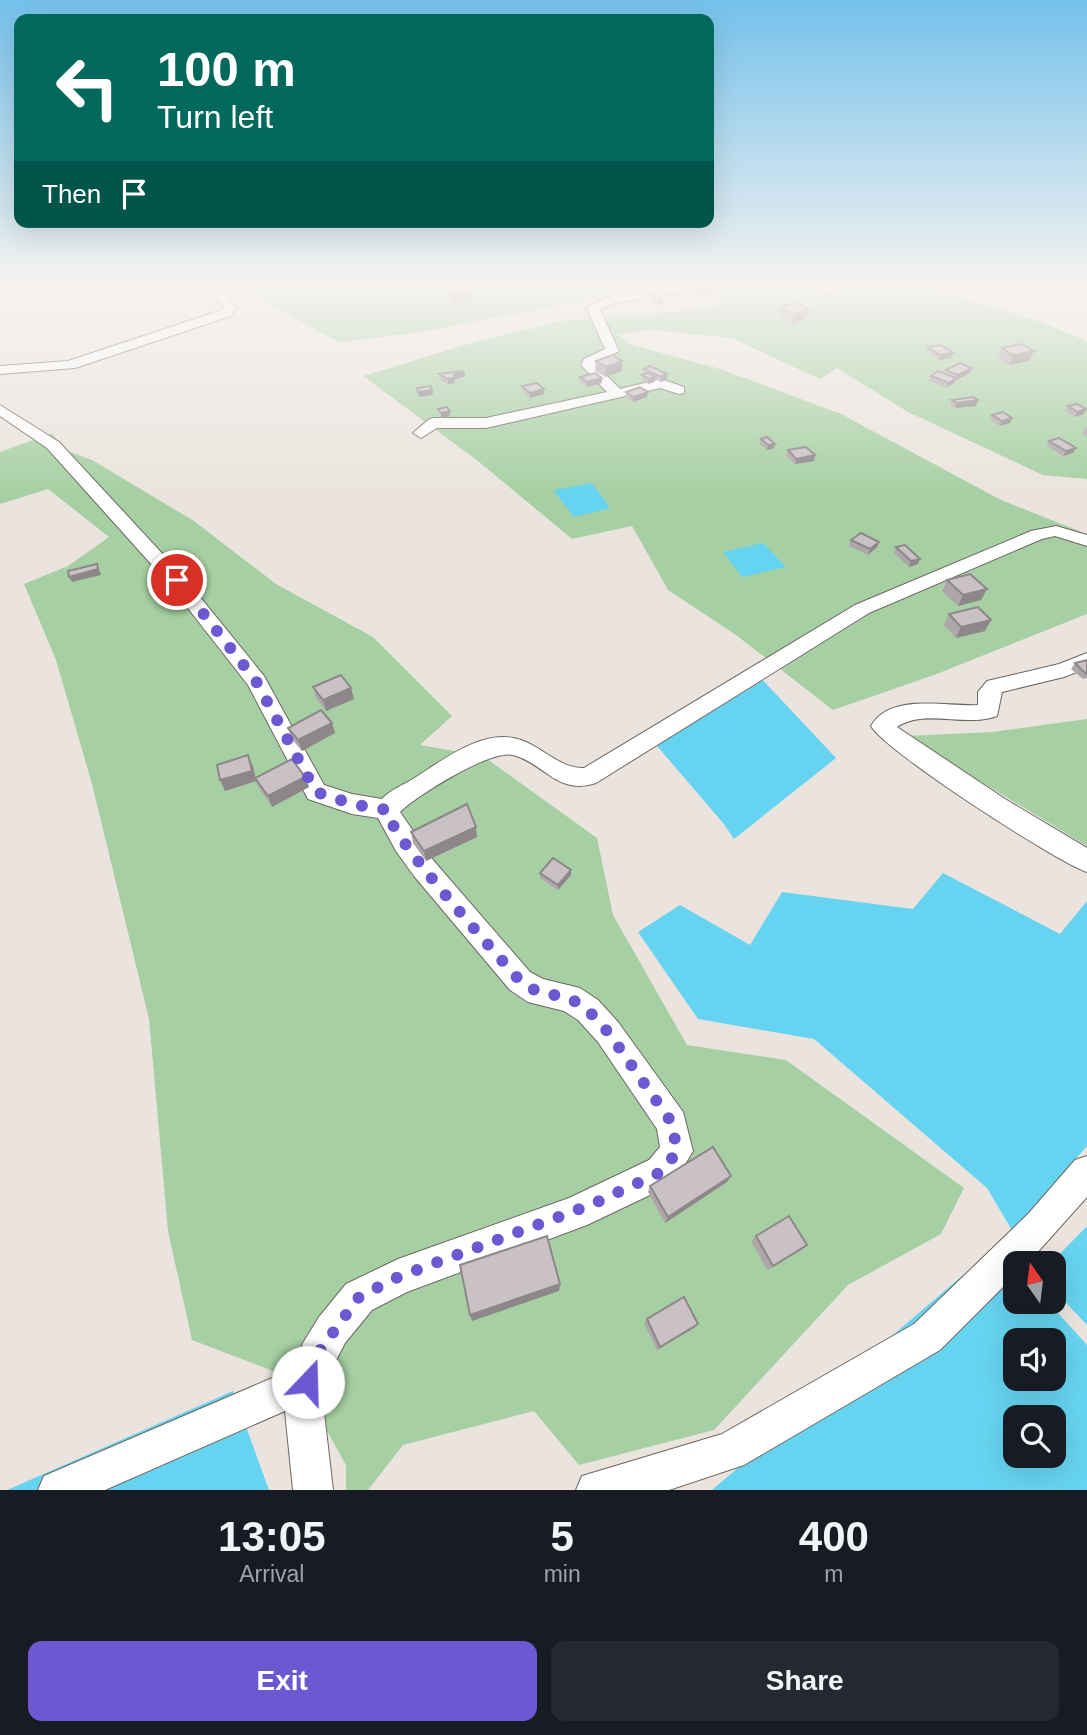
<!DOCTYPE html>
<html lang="en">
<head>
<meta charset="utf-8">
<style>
	:root { --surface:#171b24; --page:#242831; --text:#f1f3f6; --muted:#9ea1a6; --accent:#6d58d2 }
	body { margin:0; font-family:Helvetica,sans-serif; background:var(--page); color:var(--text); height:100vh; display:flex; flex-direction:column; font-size:26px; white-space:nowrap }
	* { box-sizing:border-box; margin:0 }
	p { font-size:23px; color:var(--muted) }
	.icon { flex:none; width:38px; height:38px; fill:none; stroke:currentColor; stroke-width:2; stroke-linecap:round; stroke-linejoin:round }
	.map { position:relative; height:1490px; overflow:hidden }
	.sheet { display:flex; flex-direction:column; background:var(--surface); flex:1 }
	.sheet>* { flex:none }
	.top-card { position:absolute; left:14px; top:14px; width:700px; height:214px; border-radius:14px; box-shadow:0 7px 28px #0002; background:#00695c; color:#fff; overflow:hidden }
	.needle { width:46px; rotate:346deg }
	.controls { position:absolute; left:1003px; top:1251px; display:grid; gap:14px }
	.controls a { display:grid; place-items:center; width:63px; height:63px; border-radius:14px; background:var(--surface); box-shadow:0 7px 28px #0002; font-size:35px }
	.pin { position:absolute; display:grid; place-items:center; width:60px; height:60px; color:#fff; margin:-30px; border:4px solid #fff; border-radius:50%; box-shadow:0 2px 7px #0007 }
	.me { position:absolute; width:77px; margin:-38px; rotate:21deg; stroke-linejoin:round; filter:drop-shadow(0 0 5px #0008) }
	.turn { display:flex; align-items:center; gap:24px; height:147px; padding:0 28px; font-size:32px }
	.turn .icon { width:91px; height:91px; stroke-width:2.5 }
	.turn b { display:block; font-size:49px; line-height:60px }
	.then { display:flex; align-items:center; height:66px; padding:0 28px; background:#0003; gap:14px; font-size:26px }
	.eta { display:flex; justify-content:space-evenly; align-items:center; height:119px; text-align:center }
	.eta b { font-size:42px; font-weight:700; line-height:49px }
	.primary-button { display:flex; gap:14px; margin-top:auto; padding:14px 28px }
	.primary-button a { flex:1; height:80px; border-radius:14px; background:var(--accent); color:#fff; font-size:28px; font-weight:700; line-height:80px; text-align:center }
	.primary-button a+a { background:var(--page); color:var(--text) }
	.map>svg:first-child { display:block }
</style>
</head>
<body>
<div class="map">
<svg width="1087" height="1490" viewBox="0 0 1087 1490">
	<rect width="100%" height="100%" fill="#ebe4de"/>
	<g fill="#a6d0a3">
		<path d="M246 285H644L598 297 422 332 339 342 252 295Z"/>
		<path d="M721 285H798L828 293 860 285H1009L934 290 1041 322 1087 341V479L1043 475 908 412 837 368 820 379 732 338 650 330 617 335 632 345 720 369 841 414 1001 500 1087 534V614L934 675 833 710 736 635 668 590 632 526 572 539 478 461 363 376 478 341 561 321 717 308Z"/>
		<path d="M52 433 65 450 92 460 194 521 276 584 373 637 452 716 420 745 483 756 597 838 613 915 687 1045 786 1060 964 1188 941 1234 848 1285 714 1430 579 1465 534 1411 403 1445 368 1490H346V1465L299 1381 192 1340 168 1231 149 1019 92 784 56 660 24 584 68 566 109 537 48 489 0 504V452Z"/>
		<path d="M1087 719V846L905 736 992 732Z"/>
	</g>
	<g fill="#66d4f0" fill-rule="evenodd">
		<path d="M592 483 610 508 574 517 553 490Z"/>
		<path d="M763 543 786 567 742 577 723 552Z"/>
		<path d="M759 676 836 758 734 839 723 823 657 746Z"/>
		<path d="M943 873 1060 934 1087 901V1146L1013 1232 987 1188 814 1039 698 1019 638 932 680 905 750 945 782 892 913 909Z"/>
		<path d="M1087 1226V1325L1054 1290V1264L1051 1263Z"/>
		<path d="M997 1246 1015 1266V1302H1048L1087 1345V1490H712ZM1015 1340H1054V1379H1015ZM1015 1418H1054V1456H1015Z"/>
		<path d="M233 1391 269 1490H7Z"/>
	</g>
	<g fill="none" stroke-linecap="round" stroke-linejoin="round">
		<g stroke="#6c6661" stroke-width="2">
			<g id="minor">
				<path d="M205 285H217L236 308 231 316 75 368 0 374V366L68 361 222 310 224 308Z"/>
				<path d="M687 285H713L707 289 614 303 600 310 619 351 595 364 620 389 661 379 684 387V393L679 394 660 388 486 428H437L421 438 413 433 428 420 433 418H486L607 392 581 365 584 359 605 349 587 309 589 306 611 296Z"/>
				<path d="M0 405 59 442 183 576 264 676 324 785 352 794 382 799C390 790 403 785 413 779 443 760 484 727 521 740 542 747 561 769 584 768L855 605 1031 531 1056 526 1087 535V546L1055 536 1042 539 869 613 596 783C558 796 544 763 513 755 491 749 416 796 400 812L433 860 530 972 543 979 580 988 598 1000 618 1022 683 1112 693 1151 673 1184 587 1225 407 1292 372 1310 345 1343 329 1374 323 1404 333 1490H293L285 1411 105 1490H38L44 1476 293 1369 303 1343 319 1317 346 1284 398 1259 569 1198 649 1160 660 1147 657 1129 598 1042 578 1020 564 1011 528 1002 510 990 414 876 396 851 378 818 352 814 308 799 248 685 169 584 47 448 0 416Z"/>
				<path d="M1087 653V668L1064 677 1002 692 997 716C965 728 925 708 897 727L1005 799 1087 848V872C1055 861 885 751 871 726 890 692 947 707 978 705V692L987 681 1059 664Z"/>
				<path d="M1087 1156V1197L1027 1264H1015V1275L940 1350 744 1465 669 1490H576L582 1476 722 1434 914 1324 1028 1214 1075 1160Z"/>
			</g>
		</g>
		<use href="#minor" fill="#fff" fill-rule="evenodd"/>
	</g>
	<g fill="#aea6a9">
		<path d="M222 285H245L246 290 232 294 223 287Z"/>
		<path d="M695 289H712V294L703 297 694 294Z"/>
		<path d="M447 290 473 300 452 304 447 299Z"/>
		<path d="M647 293 663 299V304L656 305 646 298Z"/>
		<path d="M781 308 807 318 792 324 779 318Z"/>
		<path d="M928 347 953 353 951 358 939 360 927 352Z"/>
		<path d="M1002 348 1029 361 1009 365 998 358Z"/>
		<path d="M596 361H622V371L605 377 595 371Z"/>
		<path d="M644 369 667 374V379L661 382 655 379 654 382 648 384 642 380V375L645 374H643Z"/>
		<path d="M946 370 970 373 956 380 954 383 947 388 929 381 931 376 944 374Z"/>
		<path d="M464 371 465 376 454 380 455 383 448 384 439 379V374Z"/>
		<path d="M580 377 602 383 587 387 579 382Z"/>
		<path d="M522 386 544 394 530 398 523 391Z"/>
		<path d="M626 392H648L647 397 633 402 626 397Z"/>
		<path d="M952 400H978L976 406 955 408 950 405Z"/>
		<path d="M1068 406 1084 414 1074 417 1065 411Z"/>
		<path d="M992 415 1012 418 1010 423 1000 426 990 420Z"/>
		<path d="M1087 428V437L1082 434 1084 429Z"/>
		<path d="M761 439 775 444 773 449 767 450 759 444Z"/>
		<path d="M1049 441 1076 448 1073 453 1063 456 1047 446Z"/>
		<path d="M788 450 815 455 814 461 795 464 786 456Z"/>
		<path d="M851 540 879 542 877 547 868 555 849 546Z"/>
		<path d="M896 547 918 564 909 567 894 553Z"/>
		<path d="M947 580 987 589 981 600 958 606 942 591Z"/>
		<path d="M949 614 985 631 956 638 944 625Z"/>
		<path d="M1087 660V678L1083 679 1071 669 1075 663Z"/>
		<path d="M313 687 354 699 326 711 316 698Z"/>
		<path d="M288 728 335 733 302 751 291 738Z"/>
		<path d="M253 766 256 778 305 777 309 787 272 807 259 788 256 781 225 791Z"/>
		<path d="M411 832 477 837 426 861 413 843Z"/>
		<path d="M540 873 571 875 558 890 540 878Z"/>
		<path d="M727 1182 665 1223 648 1192 650 1186Z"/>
		<path d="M756 1236 807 1245 801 1250 767 1270 751 1241Z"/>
		<path d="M647 1319 698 1324 657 1350 644 1323Z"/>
	</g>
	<g fill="#8d8789">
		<path d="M230 285H245L246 290 232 294Z"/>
		<path d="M712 289V294L703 297V293Z"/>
		<path d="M472 291 473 300 452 304V295Z"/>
		<path d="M663 299V304L656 305 657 301Z"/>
		<path d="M809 309 807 318 792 324 794 314Z"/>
		<path d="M1034 351 1029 361 1009 365 1013 355Z"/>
		<path d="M953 353 951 358 939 360 940 355Z"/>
		<path d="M622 361V371L605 377 606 367Z"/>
		<path d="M972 368 970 373 956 380 958 375Z"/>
		<path d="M464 371 465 376 454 380 455 383 448 384V379L454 375Z"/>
		<path d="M667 374V379L661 382V377Z"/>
		<path d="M655 377 654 382 648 384 649 379Z"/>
		<path d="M602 378V383L587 387V382Z"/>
		<path d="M956 378 954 383 947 388 949 383Z"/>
		<path d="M544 389V394L530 398V393Z"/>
		<path d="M432 390 433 395 419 397 418 392Z"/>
		<path d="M648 392 647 397 633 402V397Z"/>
		<path d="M978 400 976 406 955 408 957 403Z"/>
		<path d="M1086 409 1084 414 1074 417 1077 412Z"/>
		<path d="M450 411V416L441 418V413Z"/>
		<path d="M1012 418 1010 423 1000 426 1002 421Z"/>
		<path d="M775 444 773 449 767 450 768 445Z"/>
		<path d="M1076 448 1073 453 1063 456 1066 451Z"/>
		<path d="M815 455 814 461 795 464 796 459Z"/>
		<path d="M879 542 877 547 868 555 870 549Z"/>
		<path d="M920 559 918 564 909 567 911 561Z"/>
		<path d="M97 564 101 575 72 582 69 577Z"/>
		<path d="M987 589 981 600 958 606 963 595Z"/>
		<path d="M991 620 985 631 956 638 961 627Z"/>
		<path d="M351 688 354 699 326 711 323 700Z"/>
		<path d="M332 723 335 733 302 751 298 740Z"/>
		<path d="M248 755 253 766 256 781 225 791 220 780Z"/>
		<path d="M305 777 309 787 272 807 268 796Z"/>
		<path d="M476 827 477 837 426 861 424 851Z"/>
		<path d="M571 870V875L558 890V885Z"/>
		<path d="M731 1176 727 1182 665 1223 668 1217Z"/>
		<path d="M807 1245 801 1250 767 1270 773 1266Z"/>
		<path d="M560 1284 559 1291 472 1321 470 1315Z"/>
		<path d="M698 1324 694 1328 657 1350 660 1347Z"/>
	</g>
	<g fill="#cac1c4" stroke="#8d8789" stroke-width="2">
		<path d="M467 286 472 291 452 295 447 290Z"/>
		<path d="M704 286 712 289 703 293 695 289Z"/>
		<path d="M653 292 663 299 657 301 647 293Z"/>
		<path d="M795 303 809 309 794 314 781 308Z"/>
		<path d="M1022 344 1034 351 1013 355 1002 348Z"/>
		<path d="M941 345 953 353 940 355 928 347Z"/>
		<path d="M612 355 622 361 606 367 596 361Z"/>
		<path d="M960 363 972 368 958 375 946 370Z"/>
		<path d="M650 366 667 374 661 377 644 369Z"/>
		<path d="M464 371 454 375V378L448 379 439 374Z"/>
		<path d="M938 371 956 378 949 383 931 376Z"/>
		<path d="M595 373 602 378 587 382 580 377Z"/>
		<path d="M648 373 655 377 649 379 642 375Z"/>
		<path d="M537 383 544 389 530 393 522 386Z"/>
		<path d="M431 386 432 390 418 392 417 388Z"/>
		<path d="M640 387 648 392 633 397 626 392Z"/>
		<path d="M973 397 978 400 957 403 952 400Z"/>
		<path d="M1077 404 1086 409 1077 412 1068 406Z"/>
		<path d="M447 407 450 411 441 413 438 409Z"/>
		<path d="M1003 412 1012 418 1002 421 992 415Z"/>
		<path d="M767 437 775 444 768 445 761 439Z"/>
		<path d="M1059 438 1076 448 1066 451 1049 441Z"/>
		<path d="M806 447 815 455 796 459 788 450Z"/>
		<path d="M861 533 879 542 870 549 851 540Z"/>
		<path d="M905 545 920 559 911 561 896 547Z"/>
		<path d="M97 564 98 569 69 577 68 571Z"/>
		<path d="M970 574 987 589 963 595 947 580Z"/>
		<path d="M978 607 991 620 961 627 949 614Z"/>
		<path d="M1087 660V674H1086L1075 663Z"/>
		<path d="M341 675 351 688 323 700 313 687Z"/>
		<path d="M321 710 332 723 298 740 288 728Z"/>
		<path d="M248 755 252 771 220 780 217 765Z"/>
		<path d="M292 759 305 777 268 796 255 778Z"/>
		<path d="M467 804 476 827 424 851 411 832Z"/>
		<path d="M553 858 571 870 558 885 540 873Z"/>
		<path d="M713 1147 731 1176 668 1217 650 1186Z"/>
		<path d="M789 1216 807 1245 773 1266 756 1236Z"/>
		<path d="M547 1236 560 1284 470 1315 460 1265Z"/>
		<path d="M684 1297 698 1324 660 1347 647 1319Z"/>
	</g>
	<linearGradient id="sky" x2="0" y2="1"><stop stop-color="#74c1eb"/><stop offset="0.58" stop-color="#f6f3f0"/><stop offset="1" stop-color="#f6f3f0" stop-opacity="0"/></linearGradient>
	<rect width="1087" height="493" fill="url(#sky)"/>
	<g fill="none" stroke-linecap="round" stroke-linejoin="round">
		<path stroke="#6d58d2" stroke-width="12" stroke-dasharray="0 21.6" d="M177 580 256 681 316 792 352 804 387 810C388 835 497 954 520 981L538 992 570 998 588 1010 608 1032 672 1123 677 1152 661 1172 593 1204 398 1277 359 1297 316 1356 308 1382"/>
	</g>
</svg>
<div class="controls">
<a><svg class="needle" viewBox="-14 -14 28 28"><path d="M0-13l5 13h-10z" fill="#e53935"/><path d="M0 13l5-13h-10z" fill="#9ea1a6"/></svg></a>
<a><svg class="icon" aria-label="sound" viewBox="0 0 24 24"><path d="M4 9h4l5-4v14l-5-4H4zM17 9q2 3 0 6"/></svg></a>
<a><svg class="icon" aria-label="search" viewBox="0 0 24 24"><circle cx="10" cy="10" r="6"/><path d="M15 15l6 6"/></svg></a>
</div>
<div class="pin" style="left:177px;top:580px;background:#d93025"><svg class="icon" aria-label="arrive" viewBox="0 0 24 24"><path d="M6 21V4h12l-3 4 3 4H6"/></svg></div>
<svg class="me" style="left:308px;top:1382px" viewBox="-20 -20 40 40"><circle r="19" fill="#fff"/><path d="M0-13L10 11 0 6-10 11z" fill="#6d58d2"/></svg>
<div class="top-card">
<div class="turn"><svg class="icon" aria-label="left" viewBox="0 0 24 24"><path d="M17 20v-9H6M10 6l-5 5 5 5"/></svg><div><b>100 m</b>Turn left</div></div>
<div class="then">Then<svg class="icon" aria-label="arrive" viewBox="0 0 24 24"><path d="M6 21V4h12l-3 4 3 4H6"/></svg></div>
</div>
</div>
<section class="sheet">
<div class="eta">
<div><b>13:05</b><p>Arrival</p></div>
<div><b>5</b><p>min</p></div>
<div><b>400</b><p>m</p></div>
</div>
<div class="primary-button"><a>Exit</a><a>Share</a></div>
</section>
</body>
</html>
